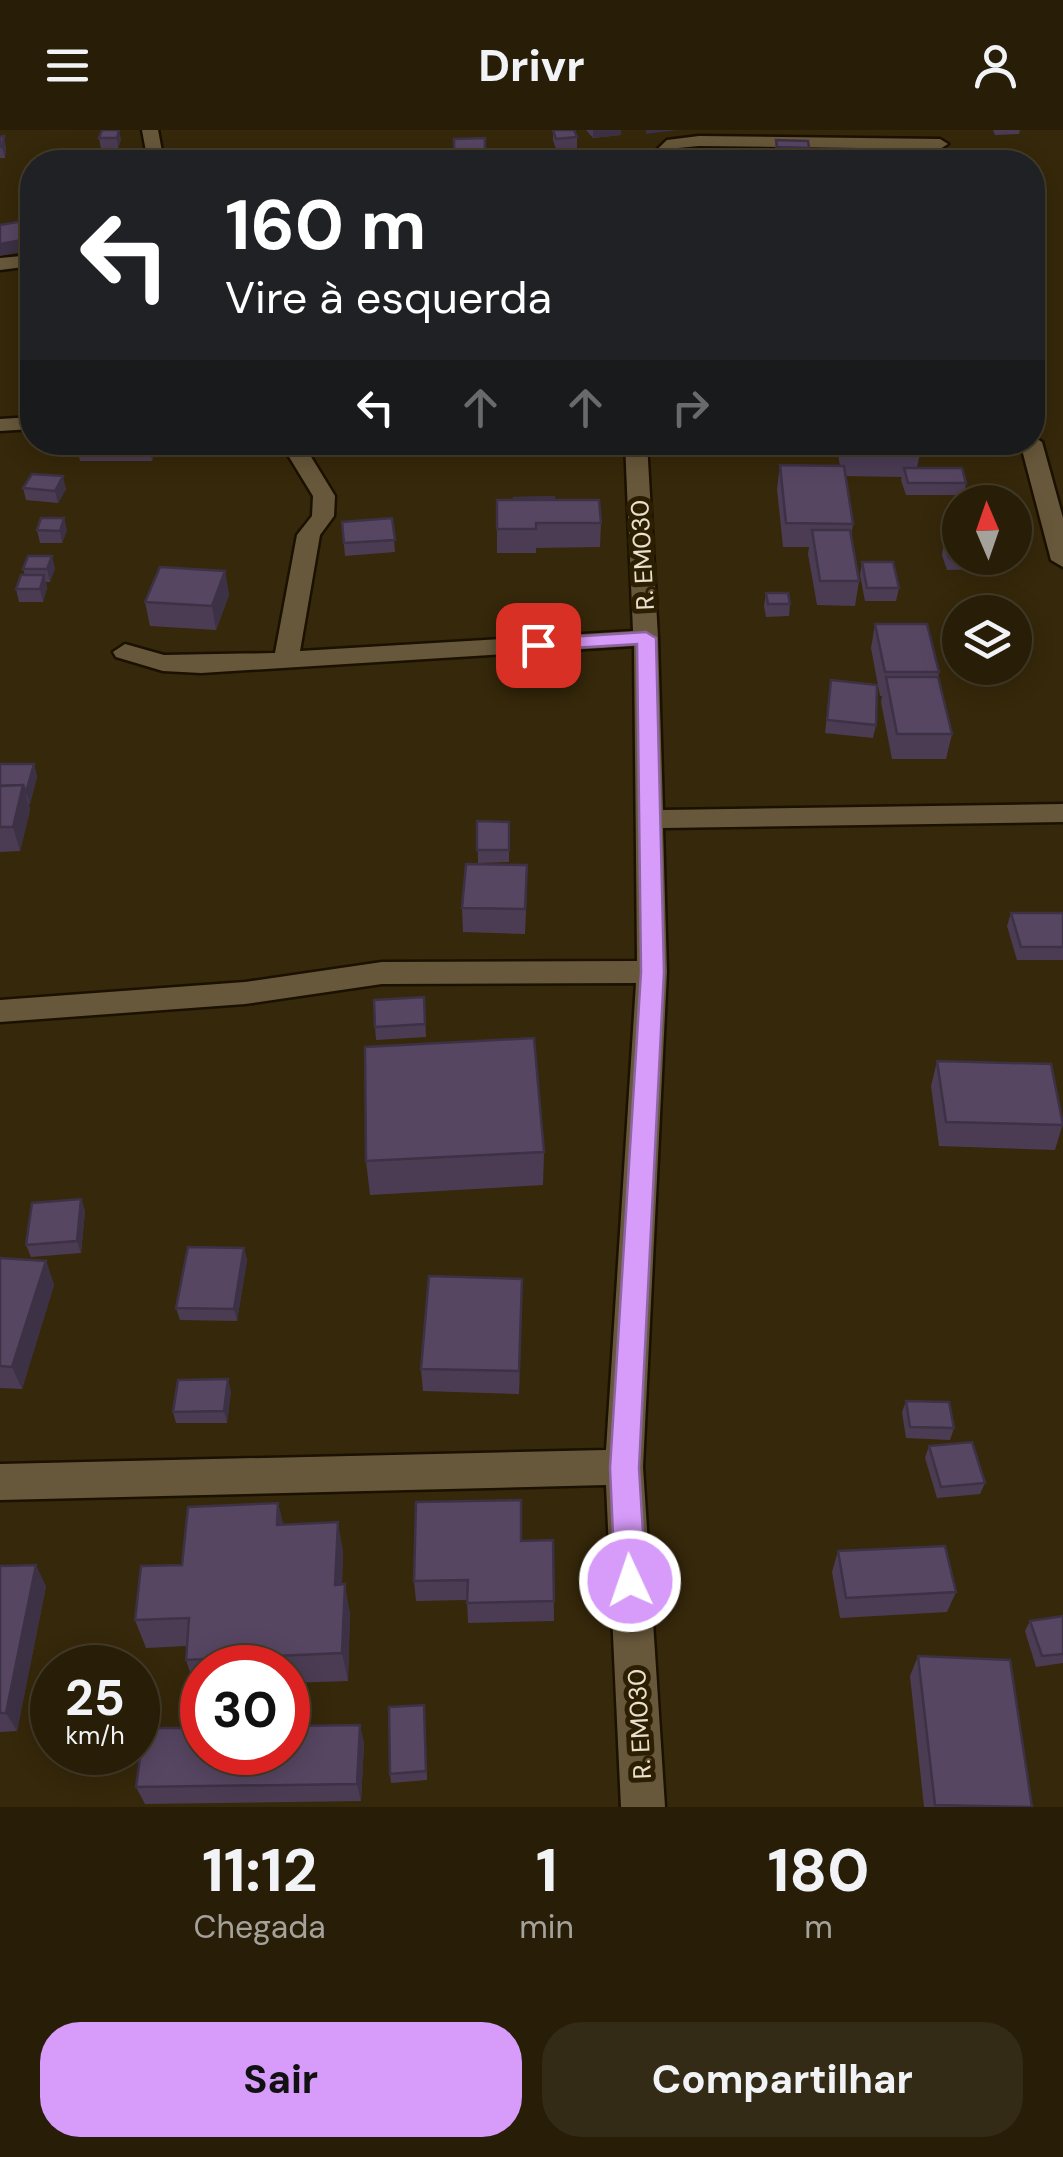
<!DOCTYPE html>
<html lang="pt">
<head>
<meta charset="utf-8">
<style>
	:root { --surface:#281e08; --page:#342b16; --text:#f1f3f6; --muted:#a5a29c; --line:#443c29; --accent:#d79bf9 }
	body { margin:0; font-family:"DM Sans",sans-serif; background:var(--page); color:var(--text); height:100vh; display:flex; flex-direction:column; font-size:38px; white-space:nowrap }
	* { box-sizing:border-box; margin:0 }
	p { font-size:32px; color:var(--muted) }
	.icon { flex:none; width:55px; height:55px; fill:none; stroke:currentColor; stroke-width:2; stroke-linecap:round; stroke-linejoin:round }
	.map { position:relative; height:1677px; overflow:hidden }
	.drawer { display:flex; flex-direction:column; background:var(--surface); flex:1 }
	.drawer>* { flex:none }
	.top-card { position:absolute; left:20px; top:20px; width:1025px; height:305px; border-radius:40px; box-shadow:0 5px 25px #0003,0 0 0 2px var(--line); background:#202124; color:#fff; overflow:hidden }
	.needle { width:65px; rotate:358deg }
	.tools { position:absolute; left:942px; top:355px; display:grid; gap:20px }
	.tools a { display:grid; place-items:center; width:90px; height:90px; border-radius:50%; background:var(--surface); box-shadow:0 5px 25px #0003,0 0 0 2px var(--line); font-size:50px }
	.speed { position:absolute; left:30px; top:1515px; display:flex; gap:20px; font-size:50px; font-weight:700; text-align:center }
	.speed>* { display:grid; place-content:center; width:130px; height:130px; border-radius:50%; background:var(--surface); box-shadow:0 5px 25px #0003,0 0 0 2px var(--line); line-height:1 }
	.speed small { font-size:25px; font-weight:400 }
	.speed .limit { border:15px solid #d22; background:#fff; color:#111 }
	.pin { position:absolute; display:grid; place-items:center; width:85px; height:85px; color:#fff; margin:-42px; border-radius:20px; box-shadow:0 5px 15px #0006 }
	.me { position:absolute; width:110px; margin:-55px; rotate:357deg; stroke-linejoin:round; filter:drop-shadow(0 0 8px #0008) }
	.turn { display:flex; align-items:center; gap:35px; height:210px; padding:0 40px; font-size:45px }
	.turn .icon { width:130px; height:130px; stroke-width:2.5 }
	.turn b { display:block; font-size:70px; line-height:85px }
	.lanes { display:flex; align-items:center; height:95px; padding:0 40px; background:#0003; justify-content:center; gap:50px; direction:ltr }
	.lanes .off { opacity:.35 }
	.eta { display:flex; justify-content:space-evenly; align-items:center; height:170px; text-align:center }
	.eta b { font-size:60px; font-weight:700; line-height:70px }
	.button { display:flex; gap:20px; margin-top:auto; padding:20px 40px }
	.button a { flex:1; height:115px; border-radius:40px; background:var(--accent); color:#111; font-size:40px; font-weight:700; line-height:115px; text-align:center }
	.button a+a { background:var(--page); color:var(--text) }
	header { display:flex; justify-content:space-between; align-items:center; height:130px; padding:0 40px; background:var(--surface); font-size:45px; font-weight:700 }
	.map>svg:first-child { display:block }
</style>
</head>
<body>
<header><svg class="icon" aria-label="menu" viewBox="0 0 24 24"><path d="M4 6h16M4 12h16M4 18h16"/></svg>Drivr<svg class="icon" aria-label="person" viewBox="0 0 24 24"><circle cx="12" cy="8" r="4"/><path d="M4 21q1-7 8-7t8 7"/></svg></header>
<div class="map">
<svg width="1063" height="1677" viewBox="0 0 1063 1677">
	<rect width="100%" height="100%" fill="#36280a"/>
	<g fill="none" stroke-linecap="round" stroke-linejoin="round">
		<g stroke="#1b1100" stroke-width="5">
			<g id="minor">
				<path d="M142 0H158L164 32H148Z"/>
				<path d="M699 6 940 9 948 14 940 19 699 16 678 18 663 32H644L667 10Z"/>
				<path d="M32 125V136L0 140V128Z"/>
				<path d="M32 287V299L0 301V289Z"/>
				<path d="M1032 306 1042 312 1063 388V437L1051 430 1020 312H1032Z"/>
				<path d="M280 312H302L335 366 334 386 320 405 300 521 633 501 625 312H647L658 508 663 680 1063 674V692L663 698 667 842 643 1337 665 1677H621L606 1355 0 1370V1334L606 1320 636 853 382 854 245 874 0 892V870L245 852 382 832 637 831 634 516 201 543 163 541 116 527 113 522 125 514 164 525 275 523 297 405 312 386 313 366Z"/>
			</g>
		</g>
		<use href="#minor" fill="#68583b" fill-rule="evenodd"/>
	</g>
	<g fill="#4b3c54">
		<path d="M553 0 577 7V18L556 19 553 10Z"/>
		<path d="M586 0H621V5L593 8Z"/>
		<path d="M993 0H1020L1019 4 995 5Z"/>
		<path d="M0 7 6 17 5 28H0Z"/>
		<path d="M99 8 121 9 118 19H101Z"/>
		<path d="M485 8V32H455L454 9Z"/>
		<path d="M776 10 808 11V21L799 29H787V32H767L768 28 775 21Z"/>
		<path d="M76 312H154L155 321 152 331H80Z"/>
		<path d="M836 312H917L920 323 917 338 966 353 964 365H906L901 350 902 347 845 346 853 394 851 407 859 451 855 476 817 475 808 424 809 417H783L777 359 780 335 840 336Z"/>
		<path d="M23 358 66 359 58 373 26 370Z"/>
		<path d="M497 370H554L601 393 600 417 536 418V423H497Z"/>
		<path d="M392 388 395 422 345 426 342 392Z"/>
		<path d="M37 400H67L62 413H40Z"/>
		<path d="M944 413 960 428H996L994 439 947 440 942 425Z"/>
		<path d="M862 432 899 458 896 471H865L860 445Z"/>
		<path d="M55 438 50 452H46L47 458 43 472H19L16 459 25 445 23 439Z"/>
		<path d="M225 441 229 465 216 500 150 496 145 472Z"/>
		<path d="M766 463 790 474 789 486 766 487 764 476Z"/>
		<path d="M875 494 939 542 938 549 952 604 946 629H892L881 572 882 566H880L871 518Z"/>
		<path d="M831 550 876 595 873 608 825 603Z"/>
		<path d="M0 634H34L37 647 29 675 30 680 20 721 0 722Z"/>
		<path d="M477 691 509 692V732L478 733Z"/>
		<path d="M527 760 525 804 463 802 462 778Z"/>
		<path d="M1011 783H1063V830H1017L1007 796Z"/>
		<path d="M424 867 426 907 376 910 375 897Z"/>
		<path d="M937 931 1063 993 1055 1020 939 1016 931 956Z"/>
		<path d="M544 1022 543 1055 370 1065 366 1031Z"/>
		<path d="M81 1069 85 1081 81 1123 31 1127 26 1115Z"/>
		<path d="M244 1118 247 1130 237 1191 180 1190 176 1178Z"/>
		<path d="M0 1128 46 1131 54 1155 22 1259 0 1258Z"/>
		<path d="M522 1172 519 1264 423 1261 421 1239Z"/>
		<path d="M231 1261 227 1293H176L173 1282Z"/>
		<path d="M906 1271 954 1298 950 1310 906 1308 902 1282Z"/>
		<path d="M929 1316 985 1353 980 1364 937 1368 925 1328Z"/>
		<path d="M278 1373 283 1394 343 1421 342 1455 350 1483 348 1551 288 1553V1538H202V1557H195L186 1530V1516L146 1518 135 1490 182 1435Z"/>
		<path d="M553 1410 554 1491 468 1493 467 1470 416 1471 414 1451 521 1411Z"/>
		<path d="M838 1421 956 1462 947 1482 840 1488 832 1442Z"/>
		<path d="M0 1436 46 1456 17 1601 0 1602Z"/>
		<path d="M1063 1486V1533L1036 1537 1025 1501 1030 1491Z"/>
		<path d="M918 1526 1032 1677H924L910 1546Z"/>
		<path d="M425 1585 427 1650 391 1653 390 1644Z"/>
		<path d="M360 1595 364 1614 361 1671 145 1674 136 1657Z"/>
	</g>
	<g fill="#3d3145">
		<path d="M119 0 121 9 118 19 117 8Z"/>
		<path d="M593 0H621V5L593 8Z"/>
		<path d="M646 0H678L646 4Z"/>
		<path d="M4 6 6 17 5 28 2 17Z"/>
		<path d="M32 108V120L0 126V114Z"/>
		<path d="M149 312H154L155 321 152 331Z"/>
		<path d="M63 346 66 359 58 373 55 361Z"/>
		<path d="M64 388 67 400 62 413 60 401Z"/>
		<path d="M52 426 55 438 50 452 47 439Z"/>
		<path d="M225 441 229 465 216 500 212 476Z"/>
		<path d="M44 445 47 458 43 472 40 459Z"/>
		<path d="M34 634 37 647 30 675 26 662Z"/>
		<path d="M23 655 30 680 20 721 13 697Z"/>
		<path d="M81 1069 85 1081 81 1123 77 1111Z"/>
		<path d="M244 1118 247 1130 237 1191 234 1179Z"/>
		<path d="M46 1131 54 1155 22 1259 12 1237Z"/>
		<path d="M522 1149V1172L519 1264V1241Z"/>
		<path d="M228 1249 231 1261 227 1293 224 1281Z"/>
		<path d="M278 1373 285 1403 277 1395Z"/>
		<path d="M338 1392 343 1421 341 1483 335 1455Z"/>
		<path d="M36 1435 46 1456 17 1601 6 1583Z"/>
		<path d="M345 1454 350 1483 348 1551 342 1523Z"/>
		<path d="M360 1595 364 1614 361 1671 357 1654Z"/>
	</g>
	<g fill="#574662" stroke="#3d3145" stroke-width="2.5">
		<path d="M102 0H119L117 8H99Z"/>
		<path d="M553 0H574L577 7 556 9Z"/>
		<path d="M4 6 2 17H0V7Z"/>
		<path d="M485 8V21H454V9Z"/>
		<path d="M776 10 808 11 809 18 777 17Z"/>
		<path d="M771 20 788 22 785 30 768 28Z"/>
		<path d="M802 21 832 24 829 32H797Z"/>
		<path d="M280 26 281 32H254L253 27Z"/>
		<path d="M23 91 32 108 0 114V95Z"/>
		<path d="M844 312H917L920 323 845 322Z"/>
		<path d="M780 335 844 336 853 394 786 393Z"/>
		<path d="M904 338H962L966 353H908Z"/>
		<path d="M32 344 63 346 55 361 23 358Z"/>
		<path d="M554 367V370H514V368Z"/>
		<path d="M497 370H599L601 393H536V399H497Z"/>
		<path d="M41 388H64L60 401 37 400Z"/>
		<path d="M392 388 395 410 344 413 342 392Z"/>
		<path d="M812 400H850L859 451H820Z"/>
		<path d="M944 413H960V427L949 428Z"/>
		<path d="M28 426H52L47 439H23Z"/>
		<path d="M862 432H893L899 458H867Z"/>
		<path d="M160 437 225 441 212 476 145 472Z"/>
		<path d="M21 445H44L40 459H16Z"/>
		<path d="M766 463H788L790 474H768Z"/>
		<path d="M875 494H927L939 542H885Z"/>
		<path d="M886 547H938L952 604H897Z"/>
		<path d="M831 550 877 555 876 595 827 590Z"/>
		<path d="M0 634H34L26 662 23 655 0 656Z"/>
		<path d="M23 655 13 697H0V656Z"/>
		<path d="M477 691 509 692V720H477Z"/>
		<path d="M466 734 527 735 525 779 462 778Z"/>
		<path d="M1011 783H1063V817H1021Z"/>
		<path d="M424 867 425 894 375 897 374 870Z"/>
		<path d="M534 908 544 1022 366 1031 365 917Z"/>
		<path d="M937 931 1051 934 1063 995 946 992Z"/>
		<path d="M81 1069 77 1111 26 1115 32 1073Z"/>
		<path d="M188 1117 244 1118 234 1179 176 1178Z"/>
		<path d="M0 1128 46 1131 12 1237 0 1236Z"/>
		<path d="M429 1146 522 1149 519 1241 421 1239Z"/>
		<path d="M228 1249 224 1281 173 1282 178 1250Z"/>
		<path d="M906 1271 949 1272 954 1298 910 1297Z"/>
		<path d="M972 1312 985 1353 941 1357 929 1316Z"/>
		<path d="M521 1370V1411L553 1410 554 1471 467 1473 468 1450 414 1451 416 1372Z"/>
		<path d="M278 1373 277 1395 338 1392 335 1455 345 1454 342 1523 186 1530 189 1488 135 1490 141 1436 182 1435 188 1377Z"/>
		<path d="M945 1416 956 1462 846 1468 838 1421Z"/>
		<path d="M36 1435 6 1583H0V1436Z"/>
		<path d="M1063 1486V1524L1042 1526 1030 1491Z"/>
		<path d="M918 1526 1010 1530 1032 1677 935 1675Z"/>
		<path d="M424 1575 426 1641 390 1644 389 1577Z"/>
		<path d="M360 1595 357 1654 136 1657 144 1598H202V1622H288V1596Z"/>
	</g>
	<path fill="#d79bf9" stroke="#8c65a2" stroke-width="2.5" d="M646 502 656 508 664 842 639 1338 646 1451 641 1461 630 1465 620 1461 615 1451 610 1338 641 842 637 514 538 520 529 515 538 509Z"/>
	<g text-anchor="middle" stroke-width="10" stroke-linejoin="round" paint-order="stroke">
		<g font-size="25" fill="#e9e0cf" stroke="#2c1e01">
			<text transform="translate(642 425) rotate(-93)" y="9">R. EM030</text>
			<text transform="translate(639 1594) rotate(-93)" y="9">R. EM030</text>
		</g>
	</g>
</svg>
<div class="tools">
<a><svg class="needle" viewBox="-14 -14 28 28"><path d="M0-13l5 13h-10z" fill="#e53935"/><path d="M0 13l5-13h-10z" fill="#a5a29c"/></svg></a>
<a><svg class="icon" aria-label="layers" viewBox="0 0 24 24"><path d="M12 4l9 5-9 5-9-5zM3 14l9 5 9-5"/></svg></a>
</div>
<div class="speed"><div>25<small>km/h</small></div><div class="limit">30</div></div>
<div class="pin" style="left:538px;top:515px;background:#d93025"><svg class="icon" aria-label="arrive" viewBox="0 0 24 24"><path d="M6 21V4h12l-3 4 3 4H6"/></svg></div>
<svg class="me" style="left:630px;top:1451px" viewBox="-20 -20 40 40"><circle r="17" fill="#d79bf9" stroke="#fff" stroke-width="3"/><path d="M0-11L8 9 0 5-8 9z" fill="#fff"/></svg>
<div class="top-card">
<div class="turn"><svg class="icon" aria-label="left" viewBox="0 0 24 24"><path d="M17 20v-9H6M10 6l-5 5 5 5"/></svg><div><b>160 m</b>Vire à esquerda</div></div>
<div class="lanes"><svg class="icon" aria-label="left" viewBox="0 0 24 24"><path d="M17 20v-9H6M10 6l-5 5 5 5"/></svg><svg class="icon off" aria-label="ahead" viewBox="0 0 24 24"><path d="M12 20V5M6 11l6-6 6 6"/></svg><svg class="icon off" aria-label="ahead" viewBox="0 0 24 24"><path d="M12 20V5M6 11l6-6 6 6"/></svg><svg class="icon off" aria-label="right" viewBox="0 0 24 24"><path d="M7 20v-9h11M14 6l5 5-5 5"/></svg></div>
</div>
</div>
<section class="drawer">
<div class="eta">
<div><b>11:12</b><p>Chegada</p></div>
<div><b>1</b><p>min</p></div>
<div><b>180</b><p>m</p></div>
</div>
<div class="button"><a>Sair</a><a>Compartilhar</a></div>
</section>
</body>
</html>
